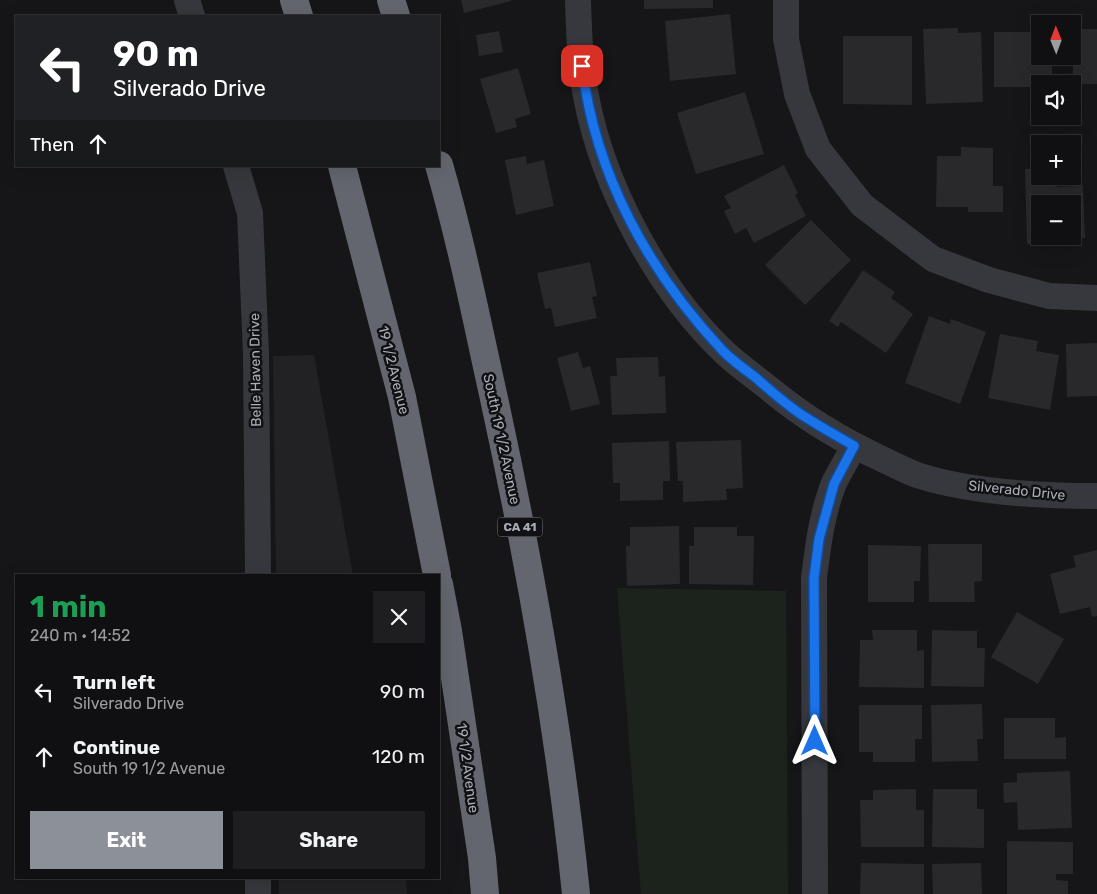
<!DOCTYPE html>
<html lang="en">
<head>
<meta charset="utf-8">
<style>
	:root { --surface:#101012; --page:#1e1e20; --text:#f1f3f6; --muted:#9c9d9f; --line:#303032; --accent:#8c9099 }
	body { margin:0; font-family:Rubik,sans-serif; background:var(--page); color:var(--text); height:100vh; display:flex; flex-direction:column; font-size:19px; white-space:nowrap }
	* { box-sizing:border-box; margin:0 }
	p { font-size:16px; color:var(--muted) }
	.icon { flex:none; width:28px; height:28px; fill:none; stroke:currentColor; stroke-width:2; stroke-linecap:round; stroke-linejoin:round }
	.map { position:relative; flex:1; overflow:hidden }
	.side { position:absolute; left:15px; top:574px; width:425px; height:305px; display:flex; flex-direction:column; background:var(--surface); border-radius:0px; box-shadow:0 5px 20px #0002,0 0 0 1px var(--line) }
	.side>* { flex:none }
	.hud { position:absolute; left:15px; top:15px; width:425px; height:152px; border-radius:0px; box-shadow:0 5px 20px #0002,0 0 0 1px var(--line); background:#202124; color:#fff; overflow:hidden }
	.needle { width:32px; rotate:359deg }
	.tools { position:absolute; left:1031px; top:15px; display:grid; gap:10px }
	.tools a { display:grid; place-items:center; width:50px; height:50px; border-radius:0px; background:var(--surface); box-shadow:0 5px 20px #0002,0 0 0 1px var(--line); font-size:25px }
	.pin { position:absolute; display:grid; place-items:center; width:42px; height:42px; color:#fff; margin:-21px; border-radius:10px; box-shadow:0 2px 8px #0006 }
	.me { position:absolute; width:55px; margin:-28px; rotate:0deg; stroke-linejoin:round; filter:drop-shadow(0 0 4px #0008) }
	.turn { display:flex; align-items:center; gap:18px; height:105px; padding:0 15px; font-size:22px }
	.turn .icon { width:65px; height:65px; stroke-width:2.5 }
	.turn b { display:block; font-size:35px; line-height:42px }
	.then { display:flex; align-items:center; height:48px; padding:0 15px; background:#0003; gap:10px; font-size:19px }
	.round { display:grid; place-items:center; flex:none; width:52px; height:52px; border-radius:0px; background:var(--page) }
	.overview { display:flex; align-items:center; justify-content:space-between; height:85px; padding:0 15px }
	h1 { font-size:30px; font-weight:700; line-height:38px; color:#1e9e55 }
	.button { display:flex; gap:10px; margin-top:auto; padding:10px 15px }
	.button a { flex:1; height:58px; border-radius:0px; background:var(--accent); color:#fff; font-size:20px; font-weight:700; line-height:58px; text-align:center }
	.button a+a { background:var(--page); color:var(--text) }
	ul { padding:0; list-style:none }
	li { display:flex; align-items:center; gap:15px; height:65px; padding:0 15px }
	li div { flex:1 }
	li b { display:block; font-size:19px }
	li em { font-style:normal }
	.map>svg:first-child { display:block }
</style>
</head>
<body>
<div class="map">
<svg width="1097" height="894" viewBox="0 0 1097 894">
	<rect width="100%" height="100%" fill="#161618"/>
	<g fill="#222225">
		<path d="M314 355 353 575H276L273 356Z"/>
		<path d="M279 878H406L407 894H279Z"/>
	</g>
	<path fill="#1c231d" d="M617 588 786 591 788 894H641Z"/>
	<g fill="#29292c" fill-rule="evenodd">
		<path d="M461 0H511V1L464 13Z"/>
		<path d="M644 0H713V8L644 9Z"/>
		<path d="M730 14 736 74 670 81 665 21Z"/>
		<path d="M958 28V33L981 32 983 102 926 104 923 29Z"/>
		<rect x="1073" y="29" width="24" height="55"/>
		<path d="M499 31 503 52 479 56 476 35Z"/>
		<path d="M994 32H1040V56H1052V84H1040V87H994Z"/>
		<path d="M843 36H912V105L843 104Z"/>
		<path d="M518 68 531 114 515 119 517 127 496 133 480 79Z"/>
		<path d="M745 92 764 154 696 174 677 113Z"/>
		<path d="M961 147 993 148V186H1003V212H968V207H936L937 156H961Z"/>
		<path d="M526 156 527 164 544 160 554 206 516 215 505 160Z"/>
		<path d="M784 165 798 193 795 195 806 216 754 243 746 228 735 234 724 211 731 208 724 196Z"/>
		<path d="M1040 168V176H1056L1057 187 1083 186 1085 238 1050 239V243L1027 244 1025 169ZM1040 204H1072V236H1040Z"/>
		<path d="M811 220 851 260 805 305 765 265Z"/>
		<path d="M590 262 597 296 592 297 597 318 555 327 551 308 545 309 537 273Z"/>
		<path d="M863 270 895 292 891 298 913 314 886 353 841 322 838 327 829 321Z"/>
		<path d="M929 316 950 324 951 319 986 332 960 404 905 383Z"/>
		<path d="M1000 334 1038 341 1036 351 1059 355 1050 410 988 398Z"/>
		<path d="M1097 343V396L1067 397 1066 344Z"/>
		<path d="M578 352 583 368 590 366 600 404 571 411 557 358Z"/>
		<path d="M658 357 659 377 665 376 666 413 612 415 610 376H617L616 358Z"/>
		<path d="M741 440 743 488 726 489 727 500 683 502V481H678L676 442Z"/>
		<path d="M669 441 670 481H663V500L620 501V483H613L612 443Z"/>
		<path d="M679 526 680 584 627 586 626 546H630V527Z"/>
		<path d="M694 527H737V536H754L753 585 689 584V546H694Z"/>
		<path d="M928 544H982V581L974 582 975 602H929Z"/>
		<path d="M868 545 921 546 920 581H914V602H868Z"/>
		<path d="M1097 550V616L1092 617 1090 607 1060 614 1050 574 1076 567 1073 556Z"/>
		<path d="M1017 612 1064 639 1038 684 991 657Z"/>
		<path d="M872 630H917V651L924 650V688L859 687 860 640H873Z"/>
		<path d="M932 630 977 631V648H985L984 687 931 686Z"/>
		<path d="M982 704 983 739H977L978 761 932 762 931 705Z"/>
		<path d="M859 705H922V739H915V762H873V752H859Z"/>
		<path d="M1004 718H1055V738L1066 737V759H1004Z"/>
		<path d="M1070 771 1072 828 1018 830 1017 802 1004 803 1003 783 1017 782V773Z"/>
		<path d="M916 789V810H924V847H861L860 800H873V790Z"/>
		<path d="M933 789H977V809H984V848L932 847Z"/>
		<path d="M1007 841 1073 842V874H1056V880L1068 881V894H1007Z"/>
		<path d="M861 863 924 864V894H860Z"/>
		<path d="M981 863 982 894H933L932 864Z"/>
	</g>
	<g fill="none" stroke-linecap="round" stroke-linejoin="round">
		<g stroke="#37383d" stroke-width="26">
			<path d="M187 0 192 16"/>
			<path d="M578 0C579 32 580 65 586 96 603 187 658 289 724 352 739 366 756 378 771 390 806 419 843 441 884 460 895 465 906 471 917 475 969 492 1042 496 1097 496"/>
			<path d="M786 0V39L797 94 818 149 862 205 933 259 989 280 1049 296 1097 298"/>
			<path d="M236 166 250 213 256 354 258 575"/>
			<path d="M258 894V878"/>
			<path d="M815 894 814 578C818 546 822 513 834 483 840 471 848 458 854 446"/>
		</g>
		<g stroke="#63666e" stroke-width="28">
			<path d="M294 0 299 16"/>
			<path d="M391 0 396 16"/>
			<path d="M439 165C461 241 476 317 493 394 529 559 559 726 576 894"/>
			<path d="M342 166 402 397 437 575"/>
			<path d="M439 584 448 631 482 858 485 894"/>
		</g>
	</g>
	<g fill="none" stroke-linecap="round" stroke-linejoin="round">
		<g stroke="#114b97" stroke-width="12">
			<path id="route" d="M582 66C595 175 649 272 723 351 732 360 744 369 755 377 770 390 785 404 802 415 819 426 837 436 854 446L834 484 819 539 814 578 815 741"/>
		</g>
		<use href="#route" stroke="#1a73e8" stroke-width="9"/>
	</g>
	<g text-anchor="middle" stroke-width="5" stroke-linejoin="round" paint-order="stroke">
		<rect fill="#111113" stroke="#7b7e86" stroke-width="1" x="497.5" y="517.5" width="45" height="19" rx="4"/>
		<g font-size="12" font-weight="bold" fill="#a8adb8">
			<text x="520" y="531">CA 41</text>
		</g>
		<g font-size="14" fill="#a8adb8" stroke="#111113">
			<text transform="translate(255 370) rotate(-91)" y="5">Belle Haven Drive</text>
			<text transform="translate(394 370) rotate(76)" y="5">19 1/2 Avenue</text>
			<text transform="translate(502 439) rotate(78)" y="5">South 19 1/2 Avenue</text>
			<text transform="translate(1017 490) rotate(6)" y="5">Silverado Drive</text>
			<text transform="translate(468 768) rotate(82)" y="5">19 1/2 Avenue</text>
		</g>
	</g>
</svg>
<div class="tools">
<a><svg class="needle" viewBox="-14 -14 28 28"><path d="M0-13l5 13h-10z" fill="#e53935"/><path d="M0 13l5-13h-10z" fill="#9c9d9f"/></svg></a>
<a><svg class="icon" aria-label="sound" viewBox="0 0 24 24"><path d="M4 9h4l5-4v14l-5-4H4zM17 9q2 3 0 6"/></svg></a>
<a>+</a>
<a>−</a>
</div>
<div class="pin" style="left:582px;top:66px;background:#d93025"><svg class="icon" aria-label="arrive" viewBox="0 0 24 24"><path d="M6 21V4h12l-3 4 3 4H6"/></svg></div>
<svg class="me" style="left:815px;top:741px" viewBox="-20 -20 40 40"><path d="M0-17L14 15 0 8-14 15z" fill="#1a73e8" stroke="#fff" stroke-width="4"/></svg>
<div class="hud">
<div class="turn"><svg class="icon" aria-label="left" viewBox="0 0 24 24"><path d="M17 20v-9H6M10 6l-5 5 5 5"/></svg><div><b>90 m</b>Silverado Drive</div></div>
<div class="then">Then<svg class="icon" aria-label="ahead" viewBox="0 0 24 24"><path d="M12 20V5M6 11l6-6 6 6"/></svg></div>
</div>
<section class="side">
<div class="overview"><div><h1>1 min</h1><p>240 m · 14:52</p></div><a class="round"><svg class="icon" aria-label="close" viewBox="0 0 24 24"><path d="M6 6l12 12M18 6L6 18"/></svg></a></div>
<ul>
<li><svg class="icon" aria-label="left" viewBox="0 0 24 24"><path d="M17 20v-9H6M10 6l-5 5 5 5"/></svg><div><b>Turn left</b><p>Silverado Drive</p></div><em>90 m</em></li>
<li><svg class="icon" aria-label="ahead" viewBox="0 0 24 24"><path d="M12 20V5M6 11l6-6 6 6"/></svg><div><b>Continue</b><p>South 19 1/2 Avenue</p></div><em>120 m</em></li>
</ul>
<div class="button"><a>Exit</a><a>Share</a></div>
</section>
</div>
</body>
</html>
